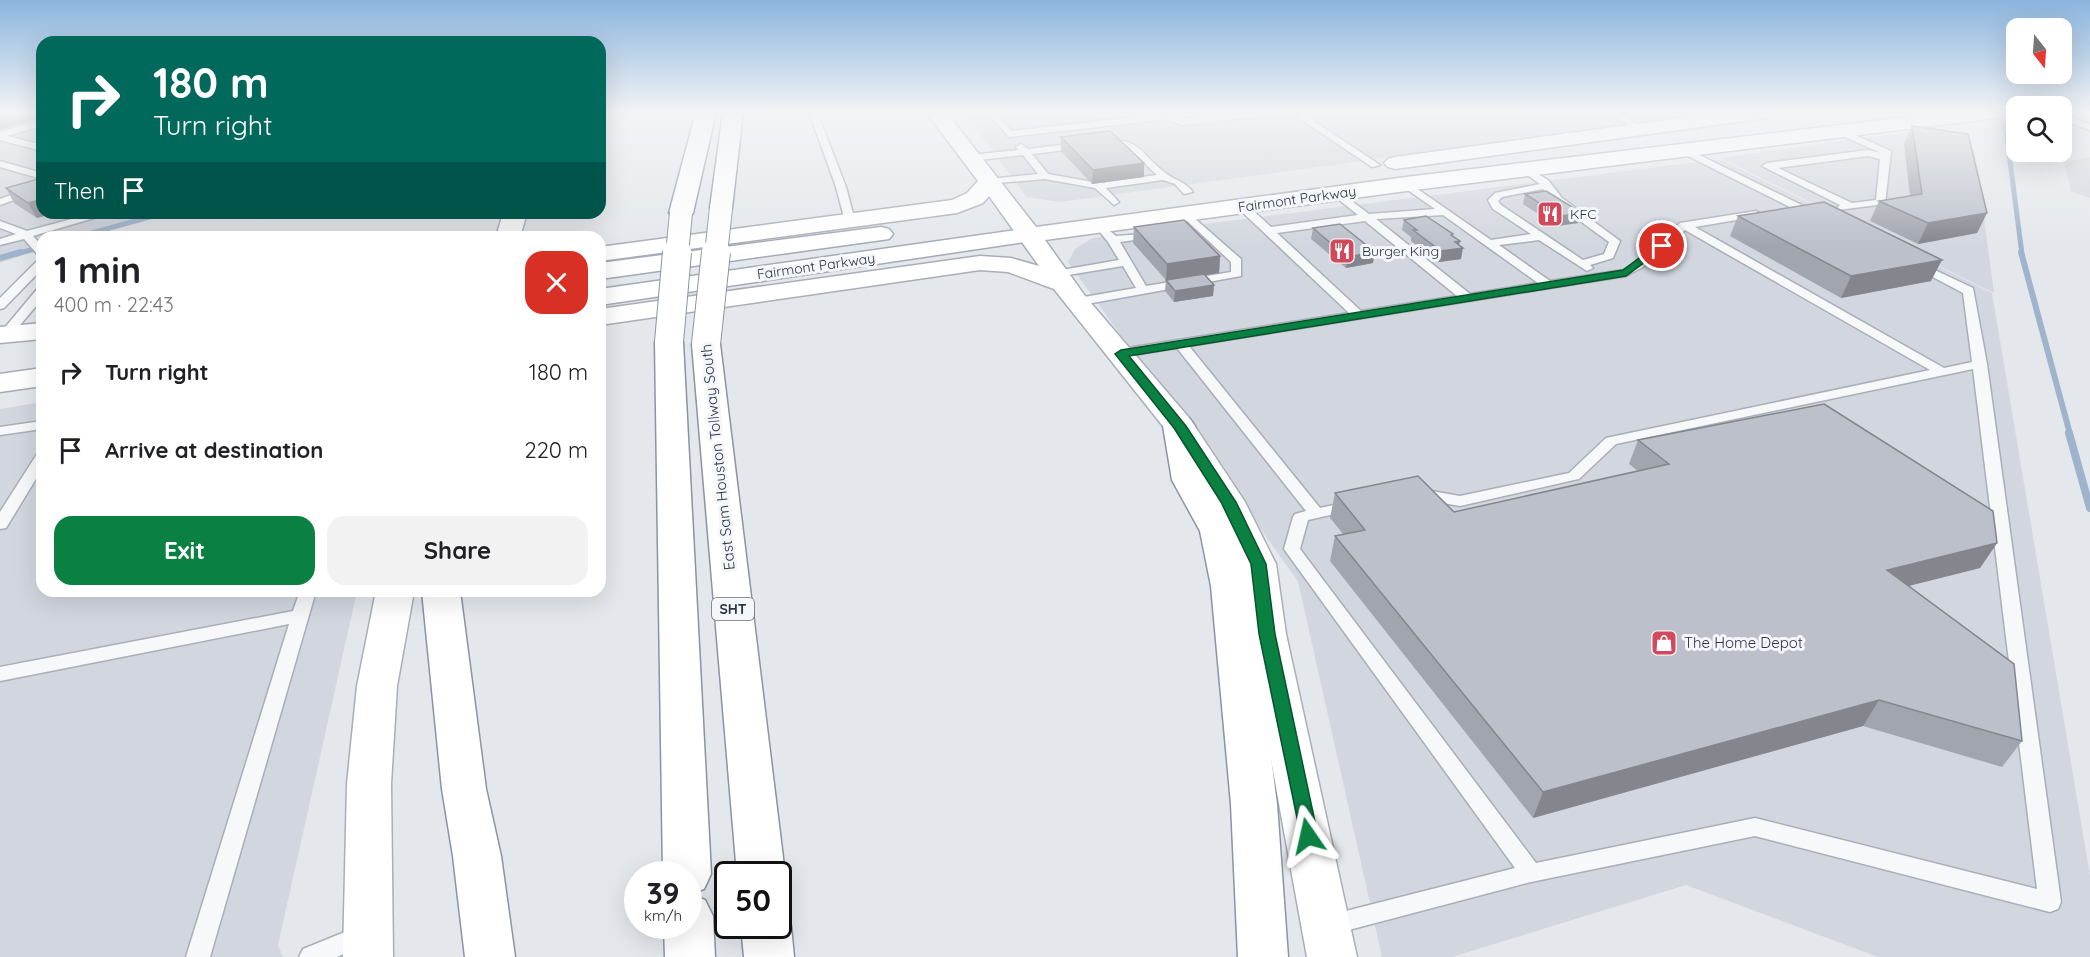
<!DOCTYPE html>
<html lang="en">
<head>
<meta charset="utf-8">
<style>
	:root { --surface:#fff; --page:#f2f2f2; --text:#202124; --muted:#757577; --accent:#0b8043 }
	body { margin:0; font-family:Quicksand,sans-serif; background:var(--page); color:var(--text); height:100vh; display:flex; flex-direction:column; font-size:22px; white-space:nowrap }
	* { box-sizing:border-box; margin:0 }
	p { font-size:20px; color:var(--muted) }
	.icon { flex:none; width:33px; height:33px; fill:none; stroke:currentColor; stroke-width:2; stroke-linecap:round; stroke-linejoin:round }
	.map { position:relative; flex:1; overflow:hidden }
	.side { position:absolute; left:36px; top:231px; width:570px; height:366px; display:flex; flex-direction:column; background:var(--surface); border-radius:18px; box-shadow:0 6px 24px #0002 }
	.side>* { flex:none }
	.banner { position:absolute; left:36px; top:36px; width:570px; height:183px; border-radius:18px; box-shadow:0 6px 24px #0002; background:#00695c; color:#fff; overflow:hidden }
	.needle { width:39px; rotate:163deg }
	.tools { position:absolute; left:2006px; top:18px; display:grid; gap:12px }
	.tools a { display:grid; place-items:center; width:66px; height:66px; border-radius:12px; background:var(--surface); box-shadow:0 6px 24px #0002; font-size:30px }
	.speed { position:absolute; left:624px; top:861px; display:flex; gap:12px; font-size:30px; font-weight:700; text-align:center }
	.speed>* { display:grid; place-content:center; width:78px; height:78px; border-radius:50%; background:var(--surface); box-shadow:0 6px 24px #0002; line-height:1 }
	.speed small { font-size:15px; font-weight:400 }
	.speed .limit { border:3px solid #111; border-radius:9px; background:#fff; color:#111 }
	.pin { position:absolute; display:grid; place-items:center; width:51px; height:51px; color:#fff; margin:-26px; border:3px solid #fff; border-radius:50%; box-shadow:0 2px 6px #0007 }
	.me { position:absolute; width:66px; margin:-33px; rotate:349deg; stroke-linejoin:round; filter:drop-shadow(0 0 4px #0008) }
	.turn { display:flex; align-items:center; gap:21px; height:126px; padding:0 18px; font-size:27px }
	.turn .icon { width:78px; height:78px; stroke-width:2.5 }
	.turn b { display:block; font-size:42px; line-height:51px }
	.then { display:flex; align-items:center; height:57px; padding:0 18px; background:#0003; gap:12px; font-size:22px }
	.round { display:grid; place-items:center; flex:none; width:63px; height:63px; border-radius:18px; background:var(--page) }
	.overview { display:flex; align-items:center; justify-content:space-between; height:102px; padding:0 18px }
	h1 { font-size:36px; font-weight:800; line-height:45px }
	.button { display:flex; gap:12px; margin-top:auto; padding:12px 18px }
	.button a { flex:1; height:69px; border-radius:18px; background:var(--accent); color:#fff; font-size:24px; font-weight:800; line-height:69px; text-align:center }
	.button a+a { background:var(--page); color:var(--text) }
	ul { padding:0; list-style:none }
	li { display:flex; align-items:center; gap:18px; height:78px; padding:0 18px }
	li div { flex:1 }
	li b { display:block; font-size:22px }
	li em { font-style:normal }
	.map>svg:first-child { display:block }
</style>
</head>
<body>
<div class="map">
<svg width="2090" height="957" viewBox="0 0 2090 957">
	<rect width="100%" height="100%" fill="#e4e7ec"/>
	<g fill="#d2d6de">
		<path d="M0 112H42V213H152L79 237H42V249L0 263Z"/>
		<path d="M963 112H1723L1060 202 1027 197Z"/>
		<path d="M1923 130 1975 151 1994 293 1721 158Z"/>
		<path d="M2090 157V198L2071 191 2064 162Z"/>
		<path d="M1720 159 1992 293 2090 876V957H1878L1686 885 1452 957H1382L1298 581 1068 262 1075 249 1093 238Z"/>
		<path d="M42 402V591H357L278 945 283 957H0V409Z"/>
	</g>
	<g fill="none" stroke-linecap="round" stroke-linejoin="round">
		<g stroke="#9fb4cc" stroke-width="5">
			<path d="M2005 123 2022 254"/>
			<path d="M77 237 164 213"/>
			<path d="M16 254 42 247"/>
		</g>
		<g stroke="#9fb4cc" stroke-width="6">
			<path d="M2021 252 2070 434"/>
			<path d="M0 258 21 252"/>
		</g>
		<path stroke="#9fb4cc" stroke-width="8" d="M2069 433 2090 508"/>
		<g stroke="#a9aeb7" stroke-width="3">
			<g id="service">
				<path d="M809 112H817L846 187 855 221 854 223 845 221 836 187Z"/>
				<path d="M987 112H996L1011 131 1168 113 1183 119 1248 112H1275L1271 115 1183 125 1166 119 1009 137Z"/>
				<path d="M1290 112H1300L1380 165 1372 167Z"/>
				<path d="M1608 112H1618L1646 129 1638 131Z"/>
				<path d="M2061 114 2090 124V130L2061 120Z"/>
				<path d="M42 120V126L7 136 42 145V151L0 140V132Z"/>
				<path d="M1838 130H1844L1891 151 1885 204 1838 210 1837 208 1840 205 1762 166 1767 163 1868 150 1881 153 1838 134ZM1868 156 1880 159 1876 200 1852 203 1778 168Z"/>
				<path d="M1103 140C1143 138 1140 155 1167 174 1177 182 1183 180 1193 192L1184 194 1175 184 1163 180 1106 188 1119 202 1114 205 1095 188 1045 179 985 184 984 182 989 179 1038 174 1023 155 971 161 966 158 971 155 1018 150 1016 147 1021 144 1028 149 1079 143 1082 144V148L1032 154 1048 174 1098 183 1157 175 1128 148 1100 145V141Z"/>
				<path d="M1687 149 1820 214 1821 216 1812 218 1684 154 1682 152Z"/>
				<path d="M0 161 42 173V179L0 167Z"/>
				<path d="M1526 167 1548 180 1562 198 1620 241 1613 258 1590 265 1593 268 1587 271 1539 240 1499 245 1550 281 1623 270 1635 263 1680 223 1756 211 1761 214 1760 216 1695 227 1944 368 1972 362 1963 293 1912 266 1918 263 1922 264 1973 288 1987 364 2061 902 2058 909 2050 912 1755 836 1531 882 1330 935 1322 932 1319 925 1322 918 1330 915 1515 868 1284 549 1293 517 1295 514 1306 511 1177 348 1121 357 1115 353 1121 349 1349 313 1238 208V204H1246L1271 227 1358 215 1333 195 1332 193 1337 190 1369 214 1435 209 1402 186V182L1406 181 1491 240 1531 234 1493 209 1488 200 1495 193 1540 184 1523 172 1521 170ZM1543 189 1554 202 1609 242 1604 254 1583 260 1501 205 1498 201 1502 197ZM1443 215 1538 283 1470 294 1376 219ZM1365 221 1457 296 1361 311 1277 233ZM1685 230 1930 370 1606 438 1569 473 1460 496 1420 489 1412 494 1420 499 1460 506 1574 480 1579 479 1616 444 1973 369 2037 889 1755 818 1536 863 1300 549 1308 520 1357 509 1360 506 1357 503 1352 501 1320 508 1189 346 1626 276 1643 267Z"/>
				<path d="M42 184V190L0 205V199Z"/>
				<path d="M1186 211 1241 259V276L1076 306 1070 302 1072 299 1136 288 1123 266 1056 277 1050 274 1056 271 1119 260 1108 242 1095 226 1100 223 1116 236 1156 233V237L1120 242 1146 286 1231 272V262L1182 216 1181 214Z"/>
				<path d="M94 213H111L33 236 42 246V256L38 255 24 239 0 245V239L16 234 0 228V221L27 231Z"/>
				<path d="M42 259V269L4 308 0 309V298L38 260Z"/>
				<path d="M42 287V299L10 337H2V331L38 288Z"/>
				<path d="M42 421V429L0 435V427Z"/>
				<path d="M42 453V469L6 528 0 529V512L37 454Z"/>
				<path d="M300 591H316L210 957H186L289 624 0 681V667L293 611Z"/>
				<path d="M362 925 370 928 373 935 370 942 337 957H299L303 949Z"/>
			</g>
		</g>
		<g stroke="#a9aeb7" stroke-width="3">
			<g id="secondary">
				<path d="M926 112H946L1036 227 1406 177 1948 112H2006L1996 118 1406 191 1045 240 1085 296 1190 419 1245 502 1276 564 1286 634 1357 957H1307L1248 634 1240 564 1211 502 1166 430 1054 289 1008 272 980 270 600 325V309L980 256 1011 258 1039 266 989 196 983 203 957 213 600 261V247L952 200 967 193 978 181Z"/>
				<path d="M1724 112H1776L1766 118 1395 169 1388 167 1384 163 1388 159 1395 157Z"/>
				<path d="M503 213H527L520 237H496Z"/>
				<path d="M376 591H414L397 686 391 784 393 957H343L347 784 357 686Z"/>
			</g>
		</g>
		<g stroke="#a3abb8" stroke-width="3">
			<g id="primary">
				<path d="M509 227 517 229 521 234 519 237H494L501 229Z"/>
				<path d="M881 227 889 229 893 234 889 239 600 279V263Z"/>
				<path d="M1030 228 1038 230 1042 235 1038 240 600 305V289Z"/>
				<path d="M42 323V339L0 343V327Z"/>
				<path d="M42 368V386L0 392V374Z"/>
			</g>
		</g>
		<g stroke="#8b94a3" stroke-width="3">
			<g id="motorway">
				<path d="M696 112H716L693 213 689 218H673L669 213Z"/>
				<path d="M723 112H743L732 208 729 213H713L710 208Z"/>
				<path d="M669 334 679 336 683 342 711 874 704 889 689 894 705 900 713 916 715 957H665L664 926H688V874H663L655 342 659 336Z"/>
				<path d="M706 336 716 338 720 344 785 874 778 888V874H737L692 344 696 338Z"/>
				<path d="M1179 417 1190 419 1195 426 1206 480 1234 531 1249 586 1277 804 1288 957H1238L1231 804 1211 586 1200 531 1172 480 1163 426 1168 419Z"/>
				<path d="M422 591H460L486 789 501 856 515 957H465L453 856 442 789Z"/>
				<path d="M778 908 784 910 791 926 794 957H744L741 926H778Z"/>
			</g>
		</g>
		<use href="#service" fill="#f7f8fa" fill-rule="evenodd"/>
		<use href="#secondary" fill="#fff" fill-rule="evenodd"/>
		<use href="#primary" fill="#fff" fill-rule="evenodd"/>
		<use href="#motorway" fill="#fff" fill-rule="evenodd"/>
		<g stroke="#8b94a3" stroke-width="24" stroke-linecap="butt">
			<g id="motorway-bridge-far1">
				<path d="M677 254 681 213"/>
				<path d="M716 254 721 208"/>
			</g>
		</g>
		<g stroke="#8b94a3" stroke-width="30" stroke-linecap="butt">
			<g id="motorway-bridge">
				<path d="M669 342 677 252"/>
				<path d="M706 344 716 252"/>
			</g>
		</g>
		<use href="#motorway-bridge-far1" stroke="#fff" stroke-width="22"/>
		<use href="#motorway-bridge" stroke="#fff" stroke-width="28"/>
	</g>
	<g fill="#a1a5ae">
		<path d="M1912 126 1987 213 1977 233 1918 244 1870 221 1879 201 1910 196 1904 144Z"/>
		<path d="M1061 137 1144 177 1092 184 1061 151Z"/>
		<path d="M42 178V213H55L37 218 14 203 6 188Z"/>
		<path d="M1525 194 1578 223 1557 226 1523 204Z"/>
		<path d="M1738 216 1931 281 1841 298 1730 236Z"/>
		<path d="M1404 220 1453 236 1459 245 1461 259 1439 262 1411 241V237L1402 230Z"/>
		<path d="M1134 227 1220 256 1219 273 1204 275 1214 285 1213 296 1174 302 1165 291 1166 280 1133 243Z"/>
		<path d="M1313 228 1373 263 1346 268 1311 239Z"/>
		<path d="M1638 440 1997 543 1980 568 1909 586 2022 741 2002 767 1863 726 1533 818 1330 561 1335 536 1343 534 1330 518 1335 493 1454 512 1638 471 1629 464Z"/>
	</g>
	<g fill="#83868d">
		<path d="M0 112H42V117L0 130Z"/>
		<path d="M1144 163V177L1092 184 1093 170Z"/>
		<path d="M42 199V213H55L37 218 28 203Z"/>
		<path d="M1582 213 1578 223 1557 226 1560 216Z"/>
		<path d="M1987 213 1977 233 1918 244 1928 223Z"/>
		<path d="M1460 241 1458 249 1463 248 1461 259 1439 262 1441 251 1455 242Z"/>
		<path d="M1375 252 1373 263 1346 268 1347 257Z"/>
		<path d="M1220 256 1219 273 1166 281 1167 264Z"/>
		<path d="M1942 260 1931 281 1841 298 1851 276Z"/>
		<path d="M1214 285 1213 296 1174 302 1175 291Z"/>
		<path d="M1997 543 1980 568 1872 595 1887 570Z"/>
		<path d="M1879 700 1863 726 1533 818 1543 792Z"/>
	</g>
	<g fill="#bbc0ca" stroke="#83868d" stroke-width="1.5">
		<path d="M1912 126 1968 134 1987 213 1928 223 1879 201 1922 194Z"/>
		<path d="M1110 131 1144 163 1093 170 1061 137Z"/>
		<path d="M42 178V199L28 203 6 188Z"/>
		<path d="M1546 191 1582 213 1560 216 1525 194Z"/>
		<path d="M1824 202 1942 260 1851 276 1738 216Z"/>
		<path d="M1426 216 1453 234 1451 235 1460 241 1455 242 1463 248 1441 251 1413 230H1417L1404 220Z"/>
		<path d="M1184 220 1220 256 1167 264 1134 227Z"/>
		<path d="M1340 224 1375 252 1347 257 1313 228Z"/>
		<path d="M1204 274 1214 285 1175 291 1166 280Z"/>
		<path d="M1824 404 1993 511 1997 543 1887 570 2014 664 2022 741 1879 700 1543 792 1335 536 1365 530 1335 493 1418 476 1454 512 1669 464 1638 440Z"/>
	</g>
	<linearGradient id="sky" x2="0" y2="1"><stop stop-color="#8bb4dd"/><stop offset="0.46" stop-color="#f3f4f6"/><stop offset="1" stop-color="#f3f4f6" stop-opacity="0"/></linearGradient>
	<rect width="2090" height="246" fill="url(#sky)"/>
	<path fill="#0b8043" stroke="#07532c" stroke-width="1.5" d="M1658 244 1667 246 1626 276 1129 356 1186 426 1236 502 1266 564 1275 634 1318 836 1315 842 1308 844 1302 842 1259 634 1251 564 1221 502 1174 428 1115 354 1121 350 1623 270Z"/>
	<defs>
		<g id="restaurant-square" transform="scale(1.35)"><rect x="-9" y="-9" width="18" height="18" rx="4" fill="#d1495b" stroke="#f4f6f9"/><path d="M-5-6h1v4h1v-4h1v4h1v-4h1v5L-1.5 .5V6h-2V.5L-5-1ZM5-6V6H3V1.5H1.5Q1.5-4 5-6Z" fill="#fff"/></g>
		<g id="shop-square" transform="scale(1.35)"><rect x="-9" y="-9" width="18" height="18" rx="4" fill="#d1495b" stroke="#f4f6f9"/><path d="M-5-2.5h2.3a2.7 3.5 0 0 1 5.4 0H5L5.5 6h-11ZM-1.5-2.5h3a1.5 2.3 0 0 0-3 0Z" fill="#fff"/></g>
	</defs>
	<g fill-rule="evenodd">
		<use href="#restaurant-square" x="1550" y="214"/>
		<use href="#restaurant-square" x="1342" y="251"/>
		<use href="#shop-square" x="1664" y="643"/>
	</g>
	<g text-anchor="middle" stroke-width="6" stroke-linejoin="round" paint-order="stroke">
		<g font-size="14" fill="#2b3445" stroke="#f4f6f9">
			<text transform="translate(1297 199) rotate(-8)" y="5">Fairmont Parkway</text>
			<text transform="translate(816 266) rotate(-8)" y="5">Fairmont Parkway</text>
		</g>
		<g font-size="14" fill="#2b3445" stroke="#f4f6f9" text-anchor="start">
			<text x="1570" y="219">KFC</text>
			<text x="1362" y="256">Burger King</text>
		</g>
		<rect fill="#f4f6f9" stroke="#676e7b" stroke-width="1.5" x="712" y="598" width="42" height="22" rx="4.5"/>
		<g font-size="14" font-weight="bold" fill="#2b3445">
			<text x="733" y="614">SHT</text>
		</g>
		<g font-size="15" fill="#2b3445" stroke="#f4f6f9">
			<text transform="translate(718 457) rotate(-96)" y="5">East Sam Houston Tollway South</text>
		</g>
		<g font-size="15" fill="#2b3445" stroke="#f4f6f9" text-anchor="start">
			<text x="1684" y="648">The Home Depot</text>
		</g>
	</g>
</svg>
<div class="tools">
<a><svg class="needle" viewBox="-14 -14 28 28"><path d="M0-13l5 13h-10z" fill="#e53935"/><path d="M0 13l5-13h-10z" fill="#757577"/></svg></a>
<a><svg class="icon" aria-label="search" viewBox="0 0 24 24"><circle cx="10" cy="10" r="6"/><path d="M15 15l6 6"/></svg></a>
</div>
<div class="speed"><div>39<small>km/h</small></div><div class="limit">50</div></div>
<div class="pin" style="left:1662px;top:246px;background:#d93025"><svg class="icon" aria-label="arrive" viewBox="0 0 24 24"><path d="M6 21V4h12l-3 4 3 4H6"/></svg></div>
<svg class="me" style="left:1308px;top:836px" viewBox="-20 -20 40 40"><path d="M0-17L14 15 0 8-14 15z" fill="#0b8043" stroke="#fff" stroke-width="4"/></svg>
<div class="banner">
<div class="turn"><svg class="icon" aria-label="right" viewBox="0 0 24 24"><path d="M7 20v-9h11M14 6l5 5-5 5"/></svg><div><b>180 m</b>Turn right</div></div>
<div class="then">Then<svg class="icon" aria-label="arrive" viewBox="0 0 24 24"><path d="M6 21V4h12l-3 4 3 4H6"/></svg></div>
</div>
<section class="side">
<div class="overview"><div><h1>1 min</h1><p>400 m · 22:43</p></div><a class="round" style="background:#d93025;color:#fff"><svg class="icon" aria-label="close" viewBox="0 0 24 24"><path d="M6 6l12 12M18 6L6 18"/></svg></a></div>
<ul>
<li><svg class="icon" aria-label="right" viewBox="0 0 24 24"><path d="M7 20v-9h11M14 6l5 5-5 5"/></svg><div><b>Turn right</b></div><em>180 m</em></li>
<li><svg class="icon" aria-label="arrive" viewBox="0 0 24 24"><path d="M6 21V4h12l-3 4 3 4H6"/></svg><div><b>Arrive at destination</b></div><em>220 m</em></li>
</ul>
<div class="button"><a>Exit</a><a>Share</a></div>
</section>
</div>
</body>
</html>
